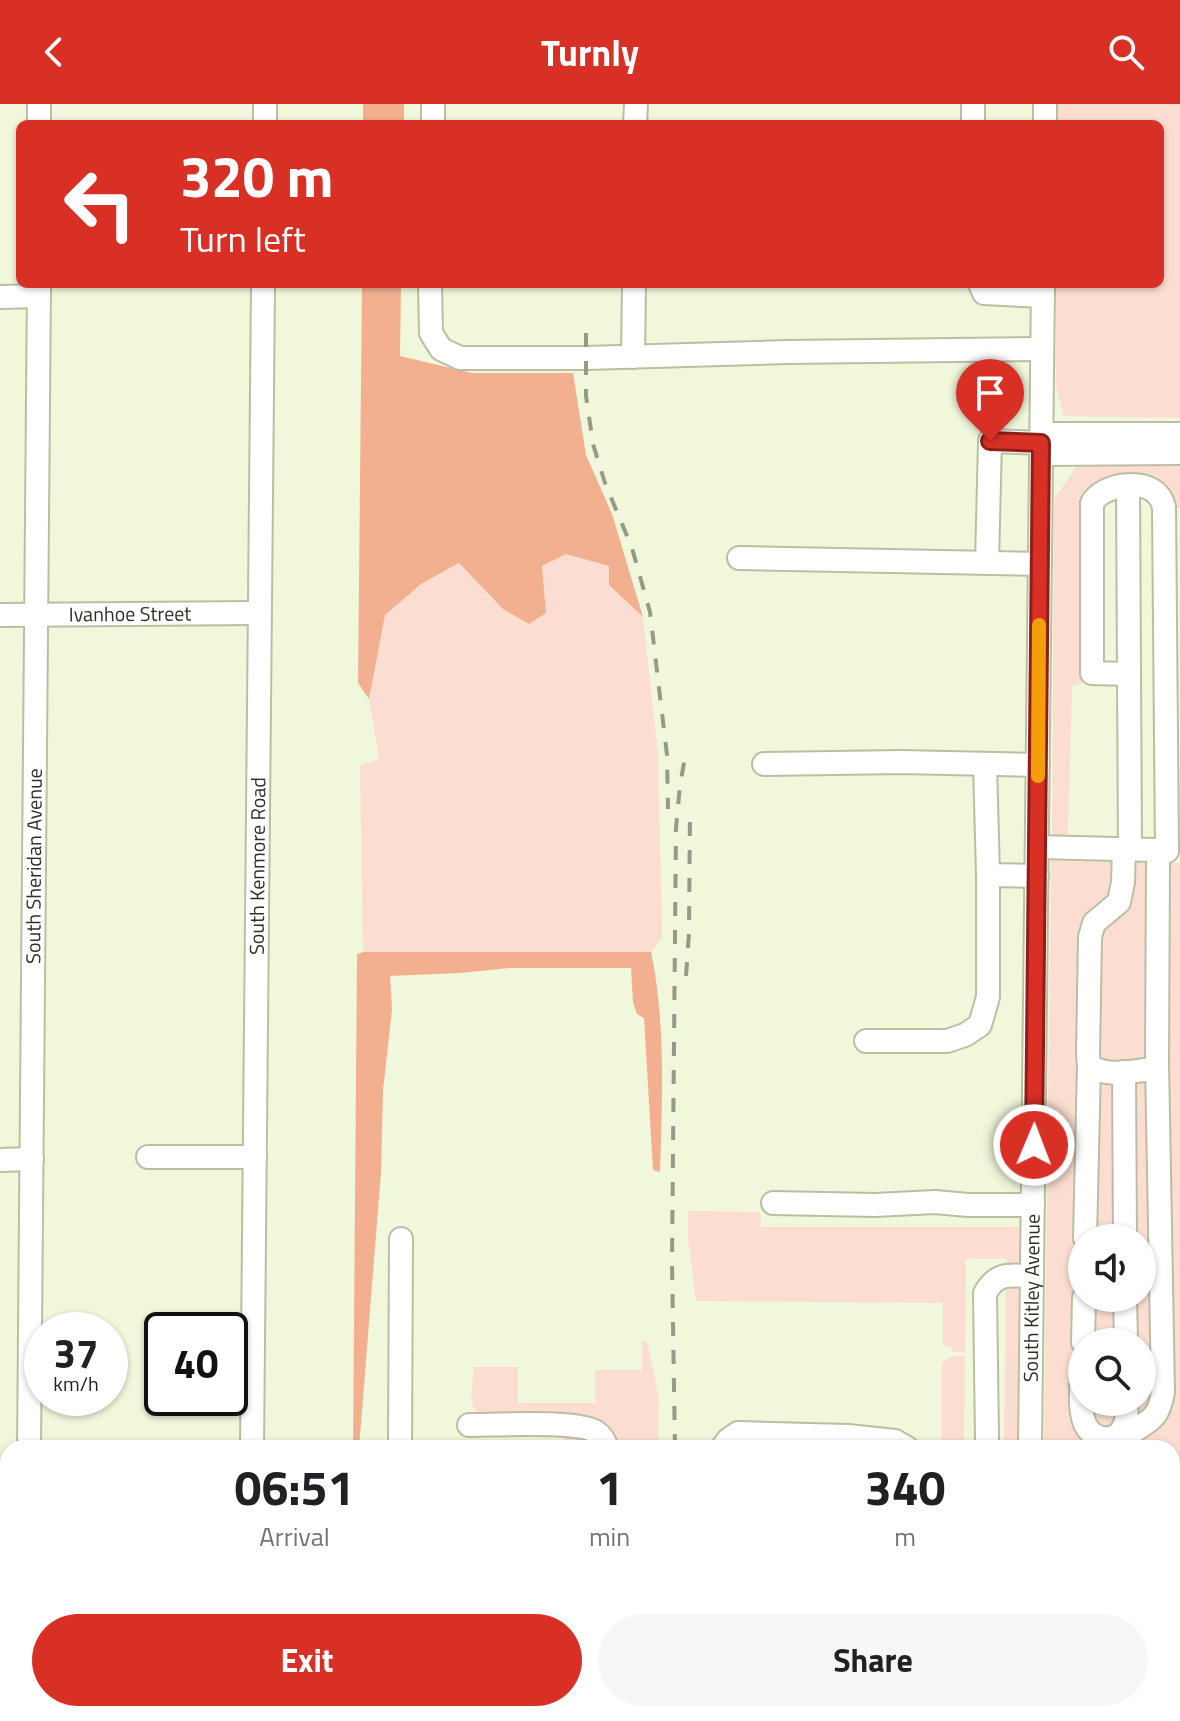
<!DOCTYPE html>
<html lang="en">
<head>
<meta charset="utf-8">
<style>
	:root { --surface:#fff; --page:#f6f6f6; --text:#202124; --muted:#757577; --accent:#d93025 }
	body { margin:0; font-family:"Titillium Web",sans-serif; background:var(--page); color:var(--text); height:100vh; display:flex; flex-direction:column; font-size:30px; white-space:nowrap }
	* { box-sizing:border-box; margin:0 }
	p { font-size:26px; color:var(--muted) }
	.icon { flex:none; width:44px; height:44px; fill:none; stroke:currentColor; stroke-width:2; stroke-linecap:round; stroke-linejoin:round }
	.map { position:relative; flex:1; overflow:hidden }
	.details { position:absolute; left:0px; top:1336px; width:1180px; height:282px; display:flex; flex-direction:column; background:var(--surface); border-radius:24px 24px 0 0; box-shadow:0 2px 6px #0004 }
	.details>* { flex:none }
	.top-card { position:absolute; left:16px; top:16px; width:1148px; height:168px; border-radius:12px; box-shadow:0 2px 6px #0004; background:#d93025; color:#fff; overflow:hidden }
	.tools { position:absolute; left:1068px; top:1120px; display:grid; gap:16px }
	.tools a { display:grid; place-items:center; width:88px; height:88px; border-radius:50%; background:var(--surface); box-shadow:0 2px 6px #0004; font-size:40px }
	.speed { position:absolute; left:24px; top:1208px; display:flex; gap:16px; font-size:40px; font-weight:700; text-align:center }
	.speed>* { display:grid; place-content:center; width:104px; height:104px; border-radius:50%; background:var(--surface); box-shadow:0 2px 6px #0004; line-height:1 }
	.speed small { font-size:20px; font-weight:400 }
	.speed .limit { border:4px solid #111; border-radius:12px; background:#fff; color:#111 }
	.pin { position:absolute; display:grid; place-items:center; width:68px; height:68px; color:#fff; margin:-82px -34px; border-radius:50% 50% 50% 0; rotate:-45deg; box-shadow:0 0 8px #0007 }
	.pin .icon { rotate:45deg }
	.me { position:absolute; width:88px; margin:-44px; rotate:1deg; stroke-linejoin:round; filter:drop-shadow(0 0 6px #0008) }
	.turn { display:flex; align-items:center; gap:28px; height:168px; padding:0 32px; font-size:36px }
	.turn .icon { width:104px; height:104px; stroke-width:2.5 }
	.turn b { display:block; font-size:56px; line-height:68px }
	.eta { display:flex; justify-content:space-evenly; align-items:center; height:136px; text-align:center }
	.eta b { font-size:48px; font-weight:700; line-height:56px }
	.cta { display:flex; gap:16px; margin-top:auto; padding:16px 32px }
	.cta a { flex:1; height:92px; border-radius:48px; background:var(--accent); color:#fff; font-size:32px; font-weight:700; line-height:92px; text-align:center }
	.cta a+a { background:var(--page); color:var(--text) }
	header { display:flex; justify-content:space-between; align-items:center; height:104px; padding:0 32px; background:var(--accent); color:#fff; font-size:36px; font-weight:700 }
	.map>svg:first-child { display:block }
</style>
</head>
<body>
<header><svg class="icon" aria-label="back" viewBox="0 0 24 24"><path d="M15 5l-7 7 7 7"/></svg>Turnly<svg class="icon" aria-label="search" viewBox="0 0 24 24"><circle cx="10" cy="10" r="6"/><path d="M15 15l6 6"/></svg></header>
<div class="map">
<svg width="1180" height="1617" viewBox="0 0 1180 1617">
	<rect width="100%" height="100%" fill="#f1f7db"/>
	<g fill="#fbded1" fill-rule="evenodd">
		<path d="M1057 0H1180V314L1064 312 1056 282V180H1160V20H1057Z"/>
		<path d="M1180 359V404L1170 405 1161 387 1103 383 1087 578 1072 582 1068 730 1061 734 1053 730 1052 723 1054 395 1077 362Z"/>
		<path d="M566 450 610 462 609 481 643 513 658 650 662 834 651 848H363L360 661 379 655 369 595 385 511 421 480 459 459 503 505 546 509 542 462Z"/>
		<path d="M1051 757 1180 759V1380H1172V1344H1044ZM1082 1134H1142V1194H1082ZM1082 1238H1142V1298H1082Z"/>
		<path d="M688 1107 760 1108 761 1123H1019L1021 1155 1015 1162H1008L1006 1155H966L965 1248H954L950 1243 943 1242V1199L696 1197 688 1133Z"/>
		<path d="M1006 1181H1016L1023 1188 1020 1344H941L942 1259 953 1252H965L964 1342 1004 1343Z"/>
		<path d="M642 1237H647L659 1295 658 1344H614L610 1335 484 1311 474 1306 471 1293 474 1263H518V1299H595V1266H642Z"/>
		<path d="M569 1326 602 1344H410L414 1338 561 1340Z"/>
		<path d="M1172 1417H1180V1617H1042V1610H1172Z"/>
	</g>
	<g fill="#f3b090">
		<rect x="363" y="0" width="41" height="20"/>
		<path d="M362 180H401L400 252 472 269H573L586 351 612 410 643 513 609 481V462L566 450 542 462 546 509 529 520 503 505 459 459 421 480 385 511 369 595 358 579Z"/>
		<path d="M363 848H651C666 919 662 995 660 1068L653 1066 644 914 637 910 633 898 631 864H509L460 869 390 872 392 905 383 987 381 1068 359 1344H353L357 850Z"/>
	</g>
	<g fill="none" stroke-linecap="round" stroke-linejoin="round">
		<g stroke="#babfa4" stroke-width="26">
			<g id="minor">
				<path d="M39 0V20"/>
				<path d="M265 20V0"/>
				<path d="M433 20V0"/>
				<path d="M635 20 636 0"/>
				<path d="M973 20V0"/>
				<path d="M1045 20V0"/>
				<path d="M430 180 431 229 441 245 460 254H586L787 248 1042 245"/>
				<path d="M980 180 984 189 1043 192"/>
				<path d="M0 193 39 192"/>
				<path d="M633 253 634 180"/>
				<path d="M1041 330H1180"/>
				<path d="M1041 350 1180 349"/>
				<path d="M1128 382 1129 570"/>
				<path d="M739 454 1040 460"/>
				<path d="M987 459 990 337 1041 339"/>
				<path id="s1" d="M0 511 259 509"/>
				<path d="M764 660 901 658 1038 661"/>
				<path d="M985 660 988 771"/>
				<path d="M1037 743 1155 746 1158 755 1157 958 1153 965C1133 967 1105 974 1089 961L1088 951 1090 833 1094 819 1119 798 1123 778 1124 745"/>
				<path d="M1130 745 1129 570 1092 569V399C1103 380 1144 374 1158 391 1161 394 1163 399 1164 403L1167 747 1155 746"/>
				<path d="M866 937H947L965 931 980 921 988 893V771L1037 772"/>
				<path d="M1124 968 1125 1134"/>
				<path d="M148 1053H255"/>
				<path d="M0 1056 32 1055"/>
				<path d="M773 1099 875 1101 935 1098 968 1101H1033"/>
				<path d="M1085 1134 1089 961"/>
				<path d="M1125 1194 1126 1238"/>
				<path d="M1083 1238 1084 1194"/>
				<path d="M1082 1263C1082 1281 1078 1303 1085 1320 1094 1339 1121 1340 1126 1317 1127 1311 1126 1304 1126 1298"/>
				<path d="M469 1321C494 1321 579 1316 596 1328 602 1332 605 1338 607 1344"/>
				<path d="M1123 1324 1134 1327C1153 1315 1159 1312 1163 1288L1157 958"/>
				<path d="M987 1334 985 1189C998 1167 1010 1172 1032 1172"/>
				<path id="s2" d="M29 1344 39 180"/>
				<path id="s3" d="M252 1344 263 180"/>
				<path d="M400 1344 401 1135"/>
				<path d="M722 1344 728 1336 738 1329 848 1332 895 1337 907 1344"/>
				<path id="s4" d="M1030 1344 1043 180"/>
				<path d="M1172 1400H1180"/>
				<path d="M0 1415 8 1414"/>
				<path d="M0 1577 8 1581"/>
				<path d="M253 1610V1617"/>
				<path d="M480 1617V1610"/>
				<path d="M542 1617V1610"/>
				<path d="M967 1617V1610"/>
				<path d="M1028 1617V1610"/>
			</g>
		</g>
		<use href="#minor" stroke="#fff" stroke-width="22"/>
		<g stroke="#969a86" stroke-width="4" stroke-dasharray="14 14" stroke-linecap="butt">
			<path d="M586 229V292L593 340 605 379 632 444 650 508 667 651 668 705"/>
			<path d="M686 872 689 828 690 708"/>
			<path d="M675 1344 672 1158 676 724 680 681 686 648"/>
			<path d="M666 1617V1610"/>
		</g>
	</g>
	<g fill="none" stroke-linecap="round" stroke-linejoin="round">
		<g stroke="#8d1f18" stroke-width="20">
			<path id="route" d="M990 337 1041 339 1034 1041"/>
		</g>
		<use href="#route" stroke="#d93025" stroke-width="14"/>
		<path stroke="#f59e0b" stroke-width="14" d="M1038 672 1039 521"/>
	</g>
	<g text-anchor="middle" stroke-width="6" stroke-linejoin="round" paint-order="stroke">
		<g font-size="20" fill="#2f3126" stroke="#f1f7db">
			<text dy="7" stroke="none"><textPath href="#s1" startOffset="130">Ivanhoe Street</textPath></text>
			<text dy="7" stroke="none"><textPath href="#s2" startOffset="582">South Sheridan Avenue</textPath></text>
			<text dy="7" stroke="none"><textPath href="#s3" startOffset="582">South Kenmore Road</textPath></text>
			<text dy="7" stroke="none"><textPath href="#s4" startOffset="150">South Kitley Avenue</textPath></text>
		</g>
	</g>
</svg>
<div class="tools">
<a><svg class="icon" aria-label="sound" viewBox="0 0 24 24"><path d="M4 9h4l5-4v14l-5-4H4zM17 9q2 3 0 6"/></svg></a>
<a><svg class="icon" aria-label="search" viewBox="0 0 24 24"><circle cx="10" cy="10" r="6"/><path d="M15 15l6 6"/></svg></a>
</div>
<div class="speed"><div>37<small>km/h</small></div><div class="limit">40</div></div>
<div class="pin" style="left:990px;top:337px;background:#d93025"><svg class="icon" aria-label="arrive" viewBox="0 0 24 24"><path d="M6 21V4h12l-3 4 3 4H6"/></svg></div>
<svg class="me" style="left:1034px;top:1041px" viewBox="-20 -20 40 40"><circle r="17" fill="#d93025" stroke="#fff" stroke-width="3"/><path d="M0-11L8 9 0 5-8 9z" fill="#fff"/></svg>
<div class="top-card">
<div class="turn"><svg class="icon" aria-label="left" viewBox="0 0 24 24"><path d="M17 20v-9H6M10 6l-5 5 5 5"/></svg><div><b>320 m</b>Turn left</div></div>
</div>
<section class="details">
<div class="eta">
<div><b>06:51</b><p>Arrival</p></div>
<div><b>1</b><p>min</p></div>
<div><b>340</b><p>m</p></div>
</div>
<div class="cta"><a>Exit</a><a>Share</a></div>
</section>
</div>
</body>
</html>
